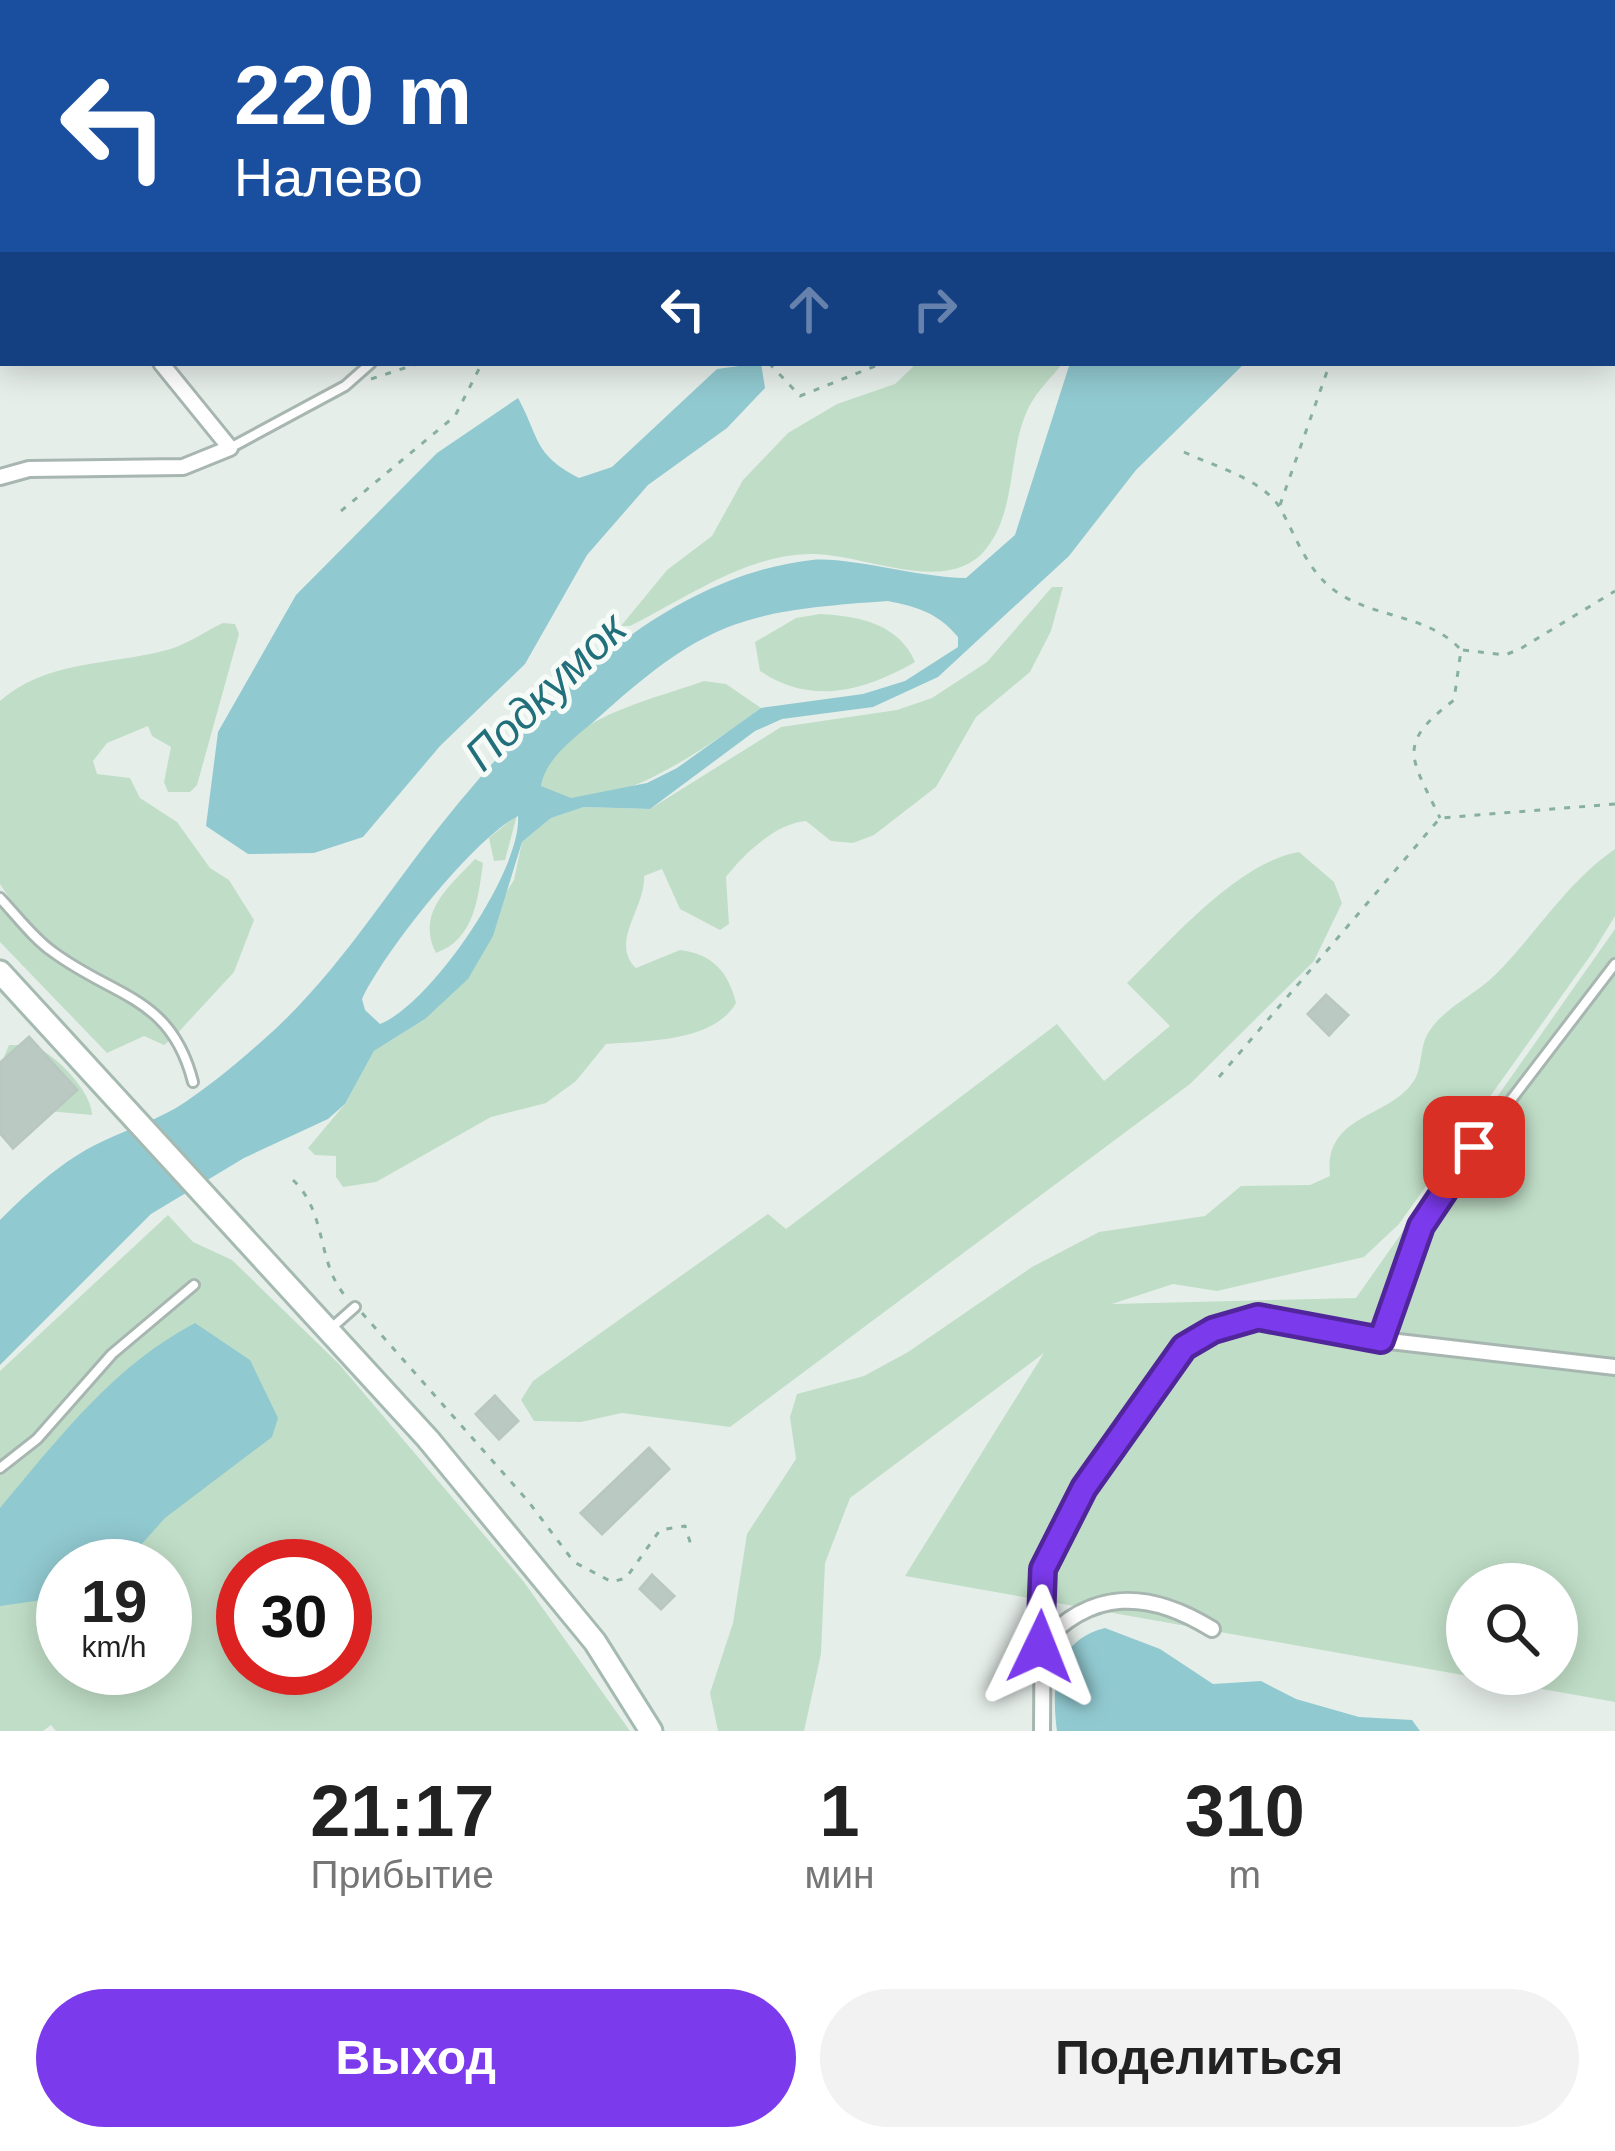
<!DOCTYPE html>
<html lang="ru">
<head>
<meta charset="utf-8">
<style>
	:root { --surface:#fff; --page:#f2f2f2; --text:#222; --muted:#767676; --accent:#7c3aed }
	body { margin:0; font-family:Arial,sans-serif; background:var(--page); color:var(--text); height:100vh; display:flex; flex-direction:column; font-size:45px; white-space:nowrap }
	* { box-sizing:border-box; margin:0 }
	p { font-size:39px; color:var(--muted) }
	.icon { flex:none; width:66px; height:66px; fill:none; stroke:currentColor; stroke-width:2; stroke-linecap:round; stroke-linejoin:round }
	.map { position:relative; height:1731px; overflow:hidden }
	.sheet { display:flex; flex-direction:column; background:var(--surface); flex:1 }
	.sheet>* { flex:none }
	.banner { position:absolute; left:0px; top:0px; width:1617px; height:366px; box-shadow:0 6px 30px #0003; background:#1a4fa0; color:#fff; overflow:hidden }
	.fabs { position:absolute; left:1446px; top:1563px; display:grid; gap:24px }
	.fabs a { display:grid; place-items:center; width:132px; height:132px; border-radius:50%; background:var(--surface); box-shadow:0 6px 30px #0003; font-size:60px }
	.speed { position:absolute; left:36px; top:1539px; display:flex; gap:24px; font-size:60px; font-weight:700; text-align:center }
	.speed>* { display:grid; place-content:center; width:156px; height:156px; border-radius:50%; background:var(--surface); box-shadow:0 6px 30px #0003; line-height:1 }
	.speed small { font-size:30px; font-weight:400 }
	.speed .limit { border:18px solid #d22; background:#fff; color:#111 }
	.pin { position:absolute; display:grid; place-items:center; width:102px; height:102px; color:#fff; margin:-51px; border-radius:24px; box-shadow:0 6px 18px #0006 }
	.me { position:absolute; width:132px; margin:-66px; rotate:2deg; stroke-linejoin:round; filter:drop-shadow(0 0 9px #0008) }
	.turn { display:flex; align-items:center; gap:42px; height:252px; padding:0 36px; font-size:54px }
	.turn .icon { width:156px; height:156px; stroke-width:2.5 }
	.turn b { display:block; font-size:84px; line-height:102px }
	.lanes { display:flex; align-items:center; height:114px; padding:0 36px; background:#0003; justify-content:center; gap:60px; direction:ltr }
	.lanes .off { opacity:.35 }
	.eta { display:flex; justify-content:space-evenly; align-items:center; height:204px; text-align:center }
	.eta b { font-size:72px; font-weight:800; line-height:84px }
	.action { display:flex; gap:24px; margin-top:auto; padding:24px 36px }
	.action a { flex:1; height:138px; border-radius:72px; background:var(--accent); color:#fff; font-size:48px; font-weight:800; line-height:138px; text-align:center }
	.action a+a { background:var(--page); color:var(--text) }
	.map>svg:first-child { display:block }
</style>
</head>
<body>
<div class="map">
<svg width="1615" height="1731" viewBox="0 0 1615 1731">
	<rect width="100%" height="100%" fill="#e6eeea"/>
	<g fill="#c0dec7" fill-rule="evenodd">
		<path d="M917 363H1063C1052 377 1036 392 1029 407 1007 450 1018 509 986 549 947 598 861 552 809 554 746 555 686 598 630 626H621L667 570 712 536 743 480 788 433 837 404 895 384Z"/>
		<path d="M1052 587H1063L1051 631 1030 672 976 717 936 787 874 835 853 843 831 841 806 821C776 823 743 855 726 877L729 924 720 930 680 909 662 869 644 876C646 908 609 942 636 968L680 950C713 954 729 973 736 1003 714 1042 645 1041 606 1044L576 1081 546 1103 491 1117 376 1182 343 1187 336 1177V1156L315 1155 308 1148 345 1104 374 1051 425 1019 514 880 522 842 551 818 584 807 650 809 781 727 897 710 932 698 987 662Z"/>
		<path d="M820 614C859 616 899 624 915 662 865 691 810 706 760 671L755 642 796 618Z"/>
		<path d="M223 623 235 624 239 634 197 785 190 792H168L164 782 171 747 152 736 148 726 107 743 93 761 97 774 130 778 140 798 177 822 210 868 229 880 254 920 234 972 174 1037 164 1045 144 1036 107 1053 0 942V906L14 920 20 914 0 884V701C45 661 107 665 163 651 183 647 204 632 223 623Z"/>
		<path d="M704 681 726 684 761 708C718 739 593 833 541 786 551 720 652 700 704 681Z"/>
		<path d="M517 815 505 860 494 861 489 838Z"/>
		<path d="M1615 849V916L1593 952 1399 1224 1364 1257 1217 1291 1173 1284 1112 1304 1356 1298 1615 929V1702L905 1576 1044 1353 850 1498 825 1563 821 1654 804 1731H718L710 1693 733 1623 747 1534 796 1459 790 1417 797 1394 864 1376 908 1352 1032 1267 1099 1232 1205 1216 1241 1186 1310 1185 1330 1176C1323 1113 1391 1119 1415 1079 1422 1066 1420 1048 1427 1035 1442 1008 1474 996 1495 975 1537 933 1566 883 1615 849ZM1467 1584H1557V1674H1467Z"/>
		<path d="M1299 852 1334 882 1342 903 1314 961 1190 1084 730 1427 622 1413 581 1422 534 1421 521 1400 533 1381 768 1214 786 1229 1057 1024 1104 1081 1170 1026 1127 983C1171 940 1238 862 1299 852Z"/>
		<path d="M475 859 483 863C478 900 474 939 436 953 416 912 449 887 475 859Z"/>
		<path d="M9 1045C18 1045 31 1044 38 1048 59 1058 92 1093 92 1115L37 1110 0 1067Z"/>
		<path d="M168 1215 193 1242 232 1260 339 1364 524 1582 630 1731H56L51 1725 43 1731H0V1371ZM63 1566H165V1668H63ZM243 1566H345V1668H243Z"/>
	</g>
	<g fill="#91c9d0" fill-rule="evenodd">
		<path d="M1006 0H1279L1007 3Z"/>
		<path d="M761 363 765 388 727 428 648 485 587 555 525 664 440 746 363 837 314 853 248 854 206 826 218 732 296 595 437 453 518 398C540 438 533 454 579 478L612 467 717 369Z"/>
		<path d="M1070 363H1245L1136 470 1069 556 938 677 873 707 782 719 755 731 650 809 584 807 551 818 522 842 493 936 468 979 425 1019 374 1051 345 1104 328 1119 244 1158 151 1214 0 1365V1220C27 1193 59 1164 93 1146 120 1132 150 1123 176 1108 205 1090 236 1064 262 1041 336 977 387 891 448 816 538 705 662 577 812 560 847 556 921 578 966 578L1015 535ZM888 601C918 607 938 613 958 637V647L905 681 863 694 761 708 677 768 647 783 571 798 541 786C546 756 578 736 599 717 707 620 744 611 888 601ZM518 816C522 870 431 1004 380 1024L365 1010 362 999C384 952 473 839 518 816Z"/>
		<path d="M195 1323 250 1360 278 1418 272 1437 165 1518 122 1566H63V1597L0 1606V1508C59 1438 113 1366 195 1323Z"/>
		<path d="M1105 1628 1160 1649 1213 1684 1261 1681 1296 1699 1359 1717 1412 1720 1420 1731H1057C1051 1686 1055 1640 1105 1628Z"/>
	</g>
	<g fill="#bbc9c3" stroke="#b8c8c1" stroke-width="3">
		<path d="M30 0H108L113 3H35Z"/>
		<path d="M384 0H434L430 3Z"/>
		<path d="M0 97 3 100V151L0 149Z"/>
		<path d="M1326 995 1348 1015 1329 1035 1308 1014Z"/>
		<path d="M29 1037 77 1090 13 1148 0 1133V1063Z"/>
		<path d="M495 1396 518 1421 499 1439 476 1414Z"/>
		<path d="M649 1448 669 1469 602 1534 581 1513Z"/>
		<path d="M652 1575 674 1596 661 1609 640 1589Z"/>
	</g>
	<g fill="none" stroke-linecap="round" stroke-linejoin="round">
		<g stroke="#a8b6b1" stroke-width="14">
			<g id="lane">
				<path d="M855 3 859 0"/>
				<path d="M988 3V0"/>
				<path d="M1294 3 1297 0"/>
				<path d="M230 448 345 386 371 363"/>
				<path d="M0 898C17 916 33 938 53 952 115 998 171 996 193 1082"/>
				<path d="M329 1330 355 1307"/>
				<path d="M1381 1340 1421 1226 1449 1181 1615 964"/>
				<path d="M0 1468 37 1439 112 1354 194 1285"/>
			</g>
		</g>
		<g stroke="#a8b6b1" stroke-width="20">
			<g id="street">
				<path d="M227 3 230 0"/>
				<path d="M477 3 480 0"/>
				<path d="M0 218 3 216"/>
				<path d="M0 338 3 339"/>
				<path d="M0 477 29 469 183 467 230 448 161 363"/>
				<path d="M1039 1647C1091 1587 1149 1590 1212 1629"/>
				<path d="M1042 1731 1043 1569 1084 1488 1156 1379 1184 1347 1213 1330 1258 1317 1381 1340 1615 1367"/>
			</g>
		</g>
		<g stroke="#a5bab1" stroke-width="27">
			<path id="secondary" d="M0 972 428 1439 595 1642 651 1731"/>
		</g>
		<g stroke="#88b0a2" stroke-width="3" stroke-dasharray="6 9" stroke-linecap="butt">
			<path d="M1614 63 1615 62"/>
			<path d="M769 363 800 396 883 363"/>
			<path d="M371 379 420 363"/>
			<path d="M1184 452C1213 466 1263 479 1280 508 1295 534 1304 564 1329 586 1367 619 1427 612 1461 650L1454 700C1395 745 1411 757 1440 818"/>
			<path d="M1280 505 1330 363"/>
			<path d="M341 511 455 416 482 363"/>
			<path d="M1463 650 1505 655 1520 649 1615 591"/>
			<path d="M1219 1077 1440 818 1615 804"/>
			<path d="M293 1180C328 1213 316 1264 347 1298"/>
			<path d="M362 1313 528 1501 574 1562 612 1582 626 1578 660 1530 685 1526 691 1545"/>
		</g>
		<use href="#lane" stroke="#fff" stroke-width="8"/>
		<use href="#street" stroke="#fff" stroke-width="14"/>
		<use href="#secondary" stroke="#fff" stroke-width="21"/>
	</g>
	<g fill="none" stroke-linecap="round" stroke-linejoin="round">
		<g stroke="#51269a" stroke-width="30">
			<path id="route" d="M1040 1647 1043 1569 1084 1488 1184 1347 1213 1330 1258 1317 1381 1340 1421 1226 1474 1147"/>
		</g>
		<use href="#route" stroke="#7c3aed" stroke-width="21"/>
	</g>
	<g text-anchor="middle" stroke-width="10" stroke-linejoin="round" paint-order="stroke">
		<g font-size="45" font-style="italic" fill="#216f7a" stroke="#f7fbf8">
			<text transform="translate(545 691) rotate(-44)" y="16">Подкумок</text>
		</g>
	</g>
</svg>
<div class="fabs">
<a><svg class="icon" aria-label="search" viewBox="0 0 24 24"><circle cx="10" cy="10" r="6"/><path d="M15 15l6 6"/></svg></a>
</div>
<div class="speed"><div>19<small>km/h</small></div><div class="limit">30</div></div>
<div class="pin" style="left:1474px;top:1147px;background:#d93025"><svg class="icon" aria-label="arrive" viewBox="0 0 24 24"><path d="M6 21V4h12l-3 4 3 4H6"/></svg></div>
<svg class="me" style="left:1040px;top:1647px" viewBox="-20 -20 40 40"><path d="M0-17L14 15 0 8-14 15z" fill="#7c3aed" stroke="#fff" stroke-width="4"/></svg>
<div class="banner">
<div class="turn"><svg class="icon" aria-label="left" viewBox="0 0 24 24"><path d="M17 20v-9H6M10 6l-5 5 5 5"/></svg><div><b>220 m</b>Налево</div></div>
<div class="lanes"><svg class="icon" aria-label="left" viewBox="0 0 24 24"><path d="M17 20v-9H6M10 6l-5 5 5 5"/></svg><svg class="icon off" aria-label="ahead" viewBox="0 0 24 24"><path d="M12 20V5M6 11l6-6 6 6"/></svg><svg class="icon off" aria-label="right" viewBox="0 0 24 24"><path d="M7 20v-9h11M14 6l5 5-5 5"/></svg></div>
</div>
</div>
<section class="sheet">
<div class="eta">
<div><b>21:17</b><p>Прибытие</p></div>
<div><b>1</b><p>мин</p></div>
<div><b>310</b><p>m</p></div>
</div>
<div class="action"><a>Выход</a><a>Поделиться</a></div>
</section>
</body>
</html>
